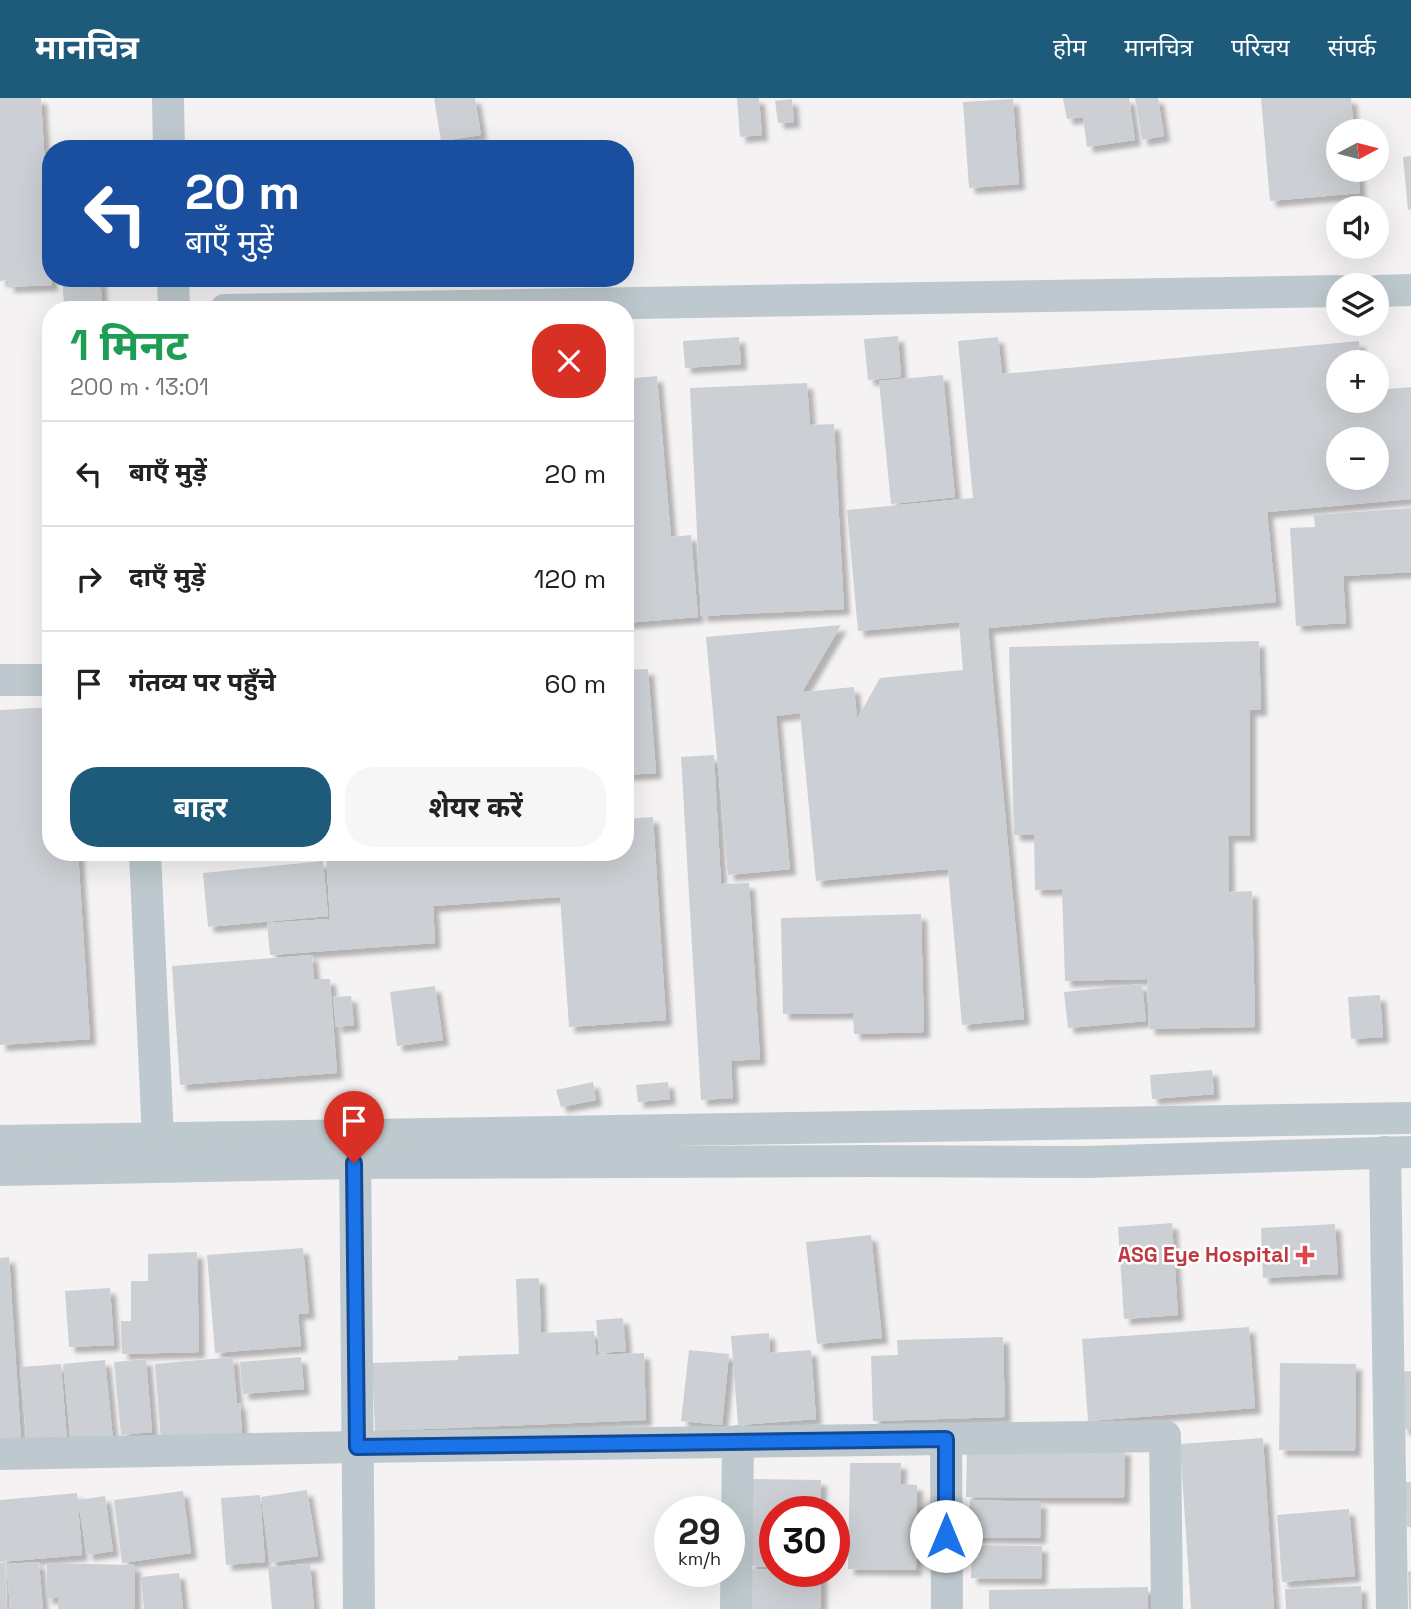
<!DOCTYPE html>
<html lang="hi">
<head>
<meta charset="utf-8">
<style>
	:root { --surface:#fff; --page:#f6f6f6; --text:#222; --muted:#767676; --line:#e0e0e0; --accent:#1e5a7a }
	body { margin:0; font-family:"Space Grotesk","Noto Sans Devanagari",sans-serif; background:var(--page); color:var(--text); height:100vh; display:flex; flex-direction:column; font-size:26px; white-space:nowrap }
	* { box-sizing:border-box; margin:0 }
	p { font-size:23px; color:var(--muted) }
	.icon { flex:none; width:38px; height:38px; fill:none; stroke:currentColor; stroke-width:2; stroke-linecap:round; stroke-linejoin:round }
	.map { position:relative; flex:1; overflow:hidden }
	.sheet { position:absolute; left:42px; top:203px; width:592px; height:560px; display:flex; flex-direction:column; background:var(--surface); border-radius:28px; box-shadow:0 7px 28px #0002 }
	.sheet>* { flex:none }
	.banner { position:absolute; left:42px; top:42px; width:592px; height:147px; border-radius:28px; box-shadow:0 7px 28px #0002; background:#1a4fa0; color:#fff; overflow:hidden }
	.needle { width:46px; rotate:83deg }
	.buttons { position:absolute; left:1326px; top:21px; display:grid; gap:14px }
	.buttons a { display:grid; place-items:center; width:63px; height:63px; border-radius:50%; background:var(--surface); box-shadow:0 7px 28px #0002; font-size:35px }
	.speed { position:absolute; left:654px; top:1398px; display:flex; gap:14px; font-size:35px; font-weight:700; text-align:center }
	.speed>* { display:grid; place-content:center; width:91px; height:91px; border-radius:50%; background:var(--surface); box-shadow:0 7px 28px #0002; line-height:1 }
	.speed small { font-size:18px; font-weight:400 }
	.speed .limit { border:10px solid #d22; background:#fff; color:#111 }
	.pin { position:absolute; display:grid; place-items:center; width:60px; height:60px; color:#fff; margin:-72px -30px; border-radius:50% 50% 50% 0; rotate:-45deg; box-shadow:0 0 7px #0007 }
	.pin .icon { rotate:45deg }
	.me { position:absolute; width:77px; margin:-38px; rotate:0deg; stroke-linejoin:round; filter:drop-shadow(0 0 5px #0008) }
	.turn { display:flex; align-items:center; gap:24px; height:147px; padding:0 28px; font-size:32px }
	.turn .icon { width:91px; height:91px; stroke-width:2.5 }
	.turn b { display:block; font-size:49px; line-height:60px }
	.round { display:grid; place-items:center; flex:none; width:74px; height:74px; border-radius:28px; background:var(--page) }
	.head { display:flex; align-items:center; justify-content:space-between; height:119px; padding:0 28px }
	h1 { font-size:42px; font-weight:700; line-height:52px; color:#1e9e55 }
	.primary-button { display:flex; gap:14px; margin-top:auto; padding:14px 28px }
	.primary-button a { flex:1; height:80px; border-radius:28px; background:var(--accent); color:#fff; font-size:28px; font-weight:700; line-height:80px; text-align:center }
	.primary-button a+a { background:var(--page); color:var(--text) }
	ul { padding:0; list-style:none }
	li { display:flex; align-items:center; gap:21px; height:105px; padding:0 28px; border-top:2px solid var(--line) }
	li div { flex:1 }
	li b { display:block; font-size:26px }
	li em { font-style:normal }
	header { display:flex; align-items:center; gap:42px; box-sizing:border-box; height:98px; padding:0 35px; background:var(--accent); color:#fff }
	header strong { font-size:33px }
	nav { display:flex; gap:38px; margin-inline-start:auto; font-size:24px }
	.map>svg:first-child { display:block }
</style>
</head>
<body>
<header>
<strong>मानचित्र</strong>
<nav><a>होम</a><a>मानचित्र</a><a>परिचय</a><a>संपर्क</a></nav>
</header>
<div class="map">
<svg width="1411" height="1511" viewBox="0 0 1411 1511">
	<defs>
		<filter id="shadow"><feDropShadow dx="6" dy="6" stdDeviation="2" flood-color="#0004"/></filter>
	</defs>
	<rect width="100%" height="100%" fill="#f4f2f2"/>
	<g fill="#ccd0d4" fill-rule="evenodd" filter="url(#shadow)">
		<path d="M0 0H41L52 187 8 189V182L0 183Z"/>
		<path d="M434 0H475L481 37 441 43Z"/>
		<path d="M737 0H759L762 37 740 39Z"/>
		<path d="M1063 0H1129L1135 42 1087 49 1083 19 1067 21Z"/>
		<path d="M1135 0H1158L1164 38 1142 42Z"/>
		<path d="M1261 0H1351L1354 33H1339V72H1358L1360 95 1270 103Z"/>
		<path d="M792 1 794 24 778 25 775 3Z"/>
		<path d="M1013 1 1019 86 969 90 963 4Z"/>
		<path d="M1411 58V111L1408 112 1403 59Z"/>
		<path d="M62 180H100L102 203 64 207Z"/>
		<path d="M898 238 901 279 868 282 864 241Z"/>
		<path d="M739 239 741 266 685 270 683 243Z"/>
		<path d="M998 239 1002 276 1359 243 1361 264H1339V303H1377V292L1411 289V401L1267 414 1276 504 988 530 1024 921 962 927 948 771 816 783 800 615 776 618 790 771 728 777 706 539 841 527 802 594 854 589 857 621 880 580 963 572 959 524 858 533 847 412 973 400 958 243ZM1339 341H1377V380H1339Z"/>
		<path d="M943 277 955 399 891 406 879 283Z"/>
		<path d="M657 278 671 439 691 437 698 519 625 525V281Z"/>
		<path d="M807 285 810 327 834 326 844 511 701 518 690 290Z"/>
		<path d="M1411 410V474L1343 478 1346 525 1296 528 1290 430 1315 429 1314 417Z"/>
		<path d="M1259 543 1261 612H1250V738H1228L1229 794 1252 793 1255 929 1149 931 1147 881 1065 883 1062 791 1035 792 1034 737H1014L1009 549Z"/>
		<path d="M648 571 656 675 625 677V572Z"/>
		<path d="M51 609V754H78L90 941 0 947V612Z"/>
		<path d="M714 657 721 786 749 785 760 961 731 963 733 1000 701 1002 681 659Z"/>
		<path d="M653 719 666 922 569 929 560 799 433 808 435 845 270 857 267 825 330 821 326 754H625V721Z"/>
		<path d="M323 763 328 818 208 829 203 775Z"/>
		<path d="M921 816 924 934 854 936 853 915 783 916 781 820Z"/>
		<path d="M312 857 314 881H330L337 975 180 987 172 868Z"/>
		<path d="M1142 886 1146 923 1068 930 1064 894Z"/>
		<path d="M435 888 443 942 397 948 390 894Z"/>
		<path d="M1380 897 1383 939 1351 941 1348 899Z"/>
		<path d="M351 898 354 927 336 929 333 899Z"/>
		<path d="M1212 972 1214 996 1152 1001 1150 977Z"/>
		<path d="M593 984 596 1002 561 1009 556 992Z"/>
		<path d="M668 984 670 1001 638 1004 636 987Z"/>
		<path d="M1172 1125 1178 1217 1124 1221 1118 1129Z"/>
		<path d="M1335 1126 1338 1176 1263 1180 1261 1130Z"/>
		<path d="M871 1137 882 1240 817 1246 806 1144Z"/>
		<path d="M303 1150 309 1215 298 1216 301 1248 215 1255 207 1157Z"/>
		<path d="M197 1154 199 1254 122 1256 121 1223H131V1183H148V1156Z"/>
		<path d="M9 1159 21 1342 0 1344V1160Z"/>
		<path d="M539 1180 541 1235 594 1233 596 1257 644 1255 646 1322 375 1333 372 1265 458 1262V1258L519 1256 516 1181Z"/>
		<path d="M110 1190 114 1247 69 1249 65 1193Z"/>
		<path d="M623 1220 626 1253 599 1255 596 1222Z"/>
		<path d="M1249 1229 1255 1310 1088 1323 1082 1241Z"/>
		<path d="M769 1235 770 1255 811 1252 816 1321 738 1327 731 1238Z"/>
		<path d="M1003 1239 1005 1319 873 1323 871 1258 898 1257 897 1242Z"/>
		<path d="M689 1252 729 1256 722 1327 681 1323Z"/>
		<path d="M233 1259 237 1305H240L242 1335 161 1342 155 1266Z"/>
		<path d="M301 1259 304 1291 243 1296 240 1264Z"/>
		<path d="M146 1261 152 1334 121 1337 114 1264Z"/>
		<path d="M105 1262 113 1342 71 1346 63 1266Z"/>
		<path d="M1280 1265 1356 1266 1355 1353 1279 1352Z"/>
		<path d="M61 1266 67 1344 27 1348 20 1269Z"/>
		<path d="M1411 1273V1331H1403L1398 1274Z"/>
		<path d="M1263 1340 1274 1511H1191L1180 1346Z"/>
		<path d="M1125 1351 1124 1400 966 1399 967 1352Z"/>
		<path d="M850 1365H901L900 1386 917 1387 916 1472 848 1471Z"/>
		<path d="M750 1381 821 1382 820 1414H775V1469L749 1468Z"/>
		<path d="M1405 1384H1411V1429H1407Z"/>
		<path d="M307 1392 318 1458 270 1465 261 1399Z"/>
		<path d="M183 1393 191 1455 122 1465 114 1402Z"/>
		<path d="M77 1395 82 1457 0 1464V1402Z"/>
		<path d="M260 1397 265 1464 226 1467 221 1400Z"/>
		<path d="M105 1398 113 1453 87 1457 78 1402Z"/>
		<path d="M970 1402 1041 1404 1040 1440 969 1439Z"/>
		<path d="M1349 1411 1355 1478 1282 1484 1277 1417Z"/>
		<path d="M972 1447 1042 1448 1041 1481 971 1480Z"/>
		<path d="M5 1464 7 1511H0V1465Z"/>
		<path d="M39 1464 43 1511H10L7 1466Z"/>
		<path d="M47 1465 135 1467V1511H58V1500H46Z"/>
		<path d="M310 1466 314 1511H272L268 1469Z"/>
		<path d="M745 1471 821 1474V1511H745Z"/>
		<path d="M1411 1473V1511H1409L1408 1474Z"/>
		<path d="M179 1475 183 1511H144L141 1479Z"/>
		<path d="M1361 1488 1362 1511H1286L1285 1491Z"/>
		<path d="M1148 1489V1511H989V1492Z"/>
	</g>
	<g fill="none" stroke-linecap="round" stroke-linejoin="round">
		<g stroke="#bdc9ce" stroke-width="32">
			<path d="M168 0 169 51"/>
			<path d="M173 180 174 212"/>
			<path d="M1377 193 1411 192"/>
			<path d="M225 212 1339 193"/>
			<path d="M0 582H51"/>
			<path d="M145 754 158 1041"/>
			<path d="M0 1043 1411 1020"/>
			<path d="M355 1046 359 1511"/>
			<path d="M1385 1054 1392 1511"/>
			<path d="M0 1072 354 1065 868 1063 1086 1064 1411 1054"/>
			<path d="M946 1341 947 1511"/>
			<path d="M0 1356 357 1349 1165 1338 1167 1511"/>
			<path d="M736 1511 738 1343"/>
		</g>
	</g>
	<g fill="none" stroke-linecap="round" stroke-linejoin="round">
		<g stroke="#114b97" stroke-width="18">
			<path id="route" d="M354 1065 357 1349 946 1341V1438"/>
		</g>
		<use href="#route" stroke="#1a73e8" stroke-width="12"/>
	</g>
	<path fill="#e0444e" stroke="#fff" stroke-width="2.5" d="M1301.5 1146.5h7v7h7v7h-7v7h-7v-7h-7v-7h7z"/>
	<g text-anchor="middle" stroke-width="5" stroke-linejoin="round" paint-order="stroke">
		<g font-size="21" font-weight="bold" fill="#be3a42" stroke="#fff" text-anchor="end">
			<text x="1289" y="1164">ASG Eye Hospital</text>
		</g>
	</g>
</svg>
<div class="buttons">
<a><svg class="needle" viewBox="-14 -14 28 28"><path d="M0-13l5 13h-10z" fill="#e53935"/><path d="M0 13l5-13h-10z" fill="#767676"/></svg></a>
<a><svg class="icon" aria-label="sound" viewBox="0 0 24 24"><path d="M4 9h4l5-4v14l-5-4H4zM17 9q2 3 0 6"/></svg></a>
<a><svg class="icon" aria-label="layers" viewBox="0 0 24 24"><path d="M12 4l9 5-9 5-9-5zM3 14l9 5 9-5"/></svg></a>
<a>+</a>
<a>−</a>
</div>
<div class="speed"><div>29<small>km/h</small></div><div class="limit">30</div></div>
<div class="pin" style="left:354px;top:1065px;background:#d93025"><svg class="icon" aria-label="arrive" viewBox="0 0 24 24"><path d="M6 21V4h12l-3 4 3 4H6"/></svg></div>
<svg class="me" style="left:946px;top:1438px" viewBox="-20 -20 40 40"><circle r="19" fill="#fff"/><path d="M0-13L10 11 0 6-10 11z" fill="#1a73e8"/></svg>
<div class="banner">
<div class="turn"><svg class="icon" aria-label="left" viewBox="0 0 24 24"><path d="M17 20v-9H6M10 6l-5 5 5 5"/></svg><div><b>20 m</b>बाएँ मुड़ें</div></div>
</div>
<section class="sheet">
<div class="head"><div><h1>1 मिनट</h1><p>200 m · 13:01</p></div><a class="round" style="background:#d93025;color:#fff"><svg class="icon" aria-label="close" viewBox="0 0 24 24"><path d="M6 6l12 12M18 6L6 18"/></svg></a></div>
<ul>
<li><svg class="icon" aria-label="left" viewBox="0 0 24 24"><path d="M17 20v-9H6M10 6l-5 5 5 5"/></svg><div><b>बाएँ मुड़ें</b></div><em>20 m</em></li>
<li><svg class="icon" aria-label="right" viewBox="0 0 24 24"><path d="M7 20v-9h11M14 6l5 5-5 5"/></svg><div><b>दाएँ मुड़ें</b></div><em>120 m</em></li>
<li><svg class="icon" aria-label="arrive" viewBox="0 0 24 24"><path d="M6 21V4h12l-3 4 3 4H6"/></svg><div><b>गंतव्य पर पहुँचे</b></div><em>60 m</em></li>
</ul>
<div class="primary-button"><a>बाहर</a><a>शेयर करें</a></div>
</section>
</div>
</body>
</html>
